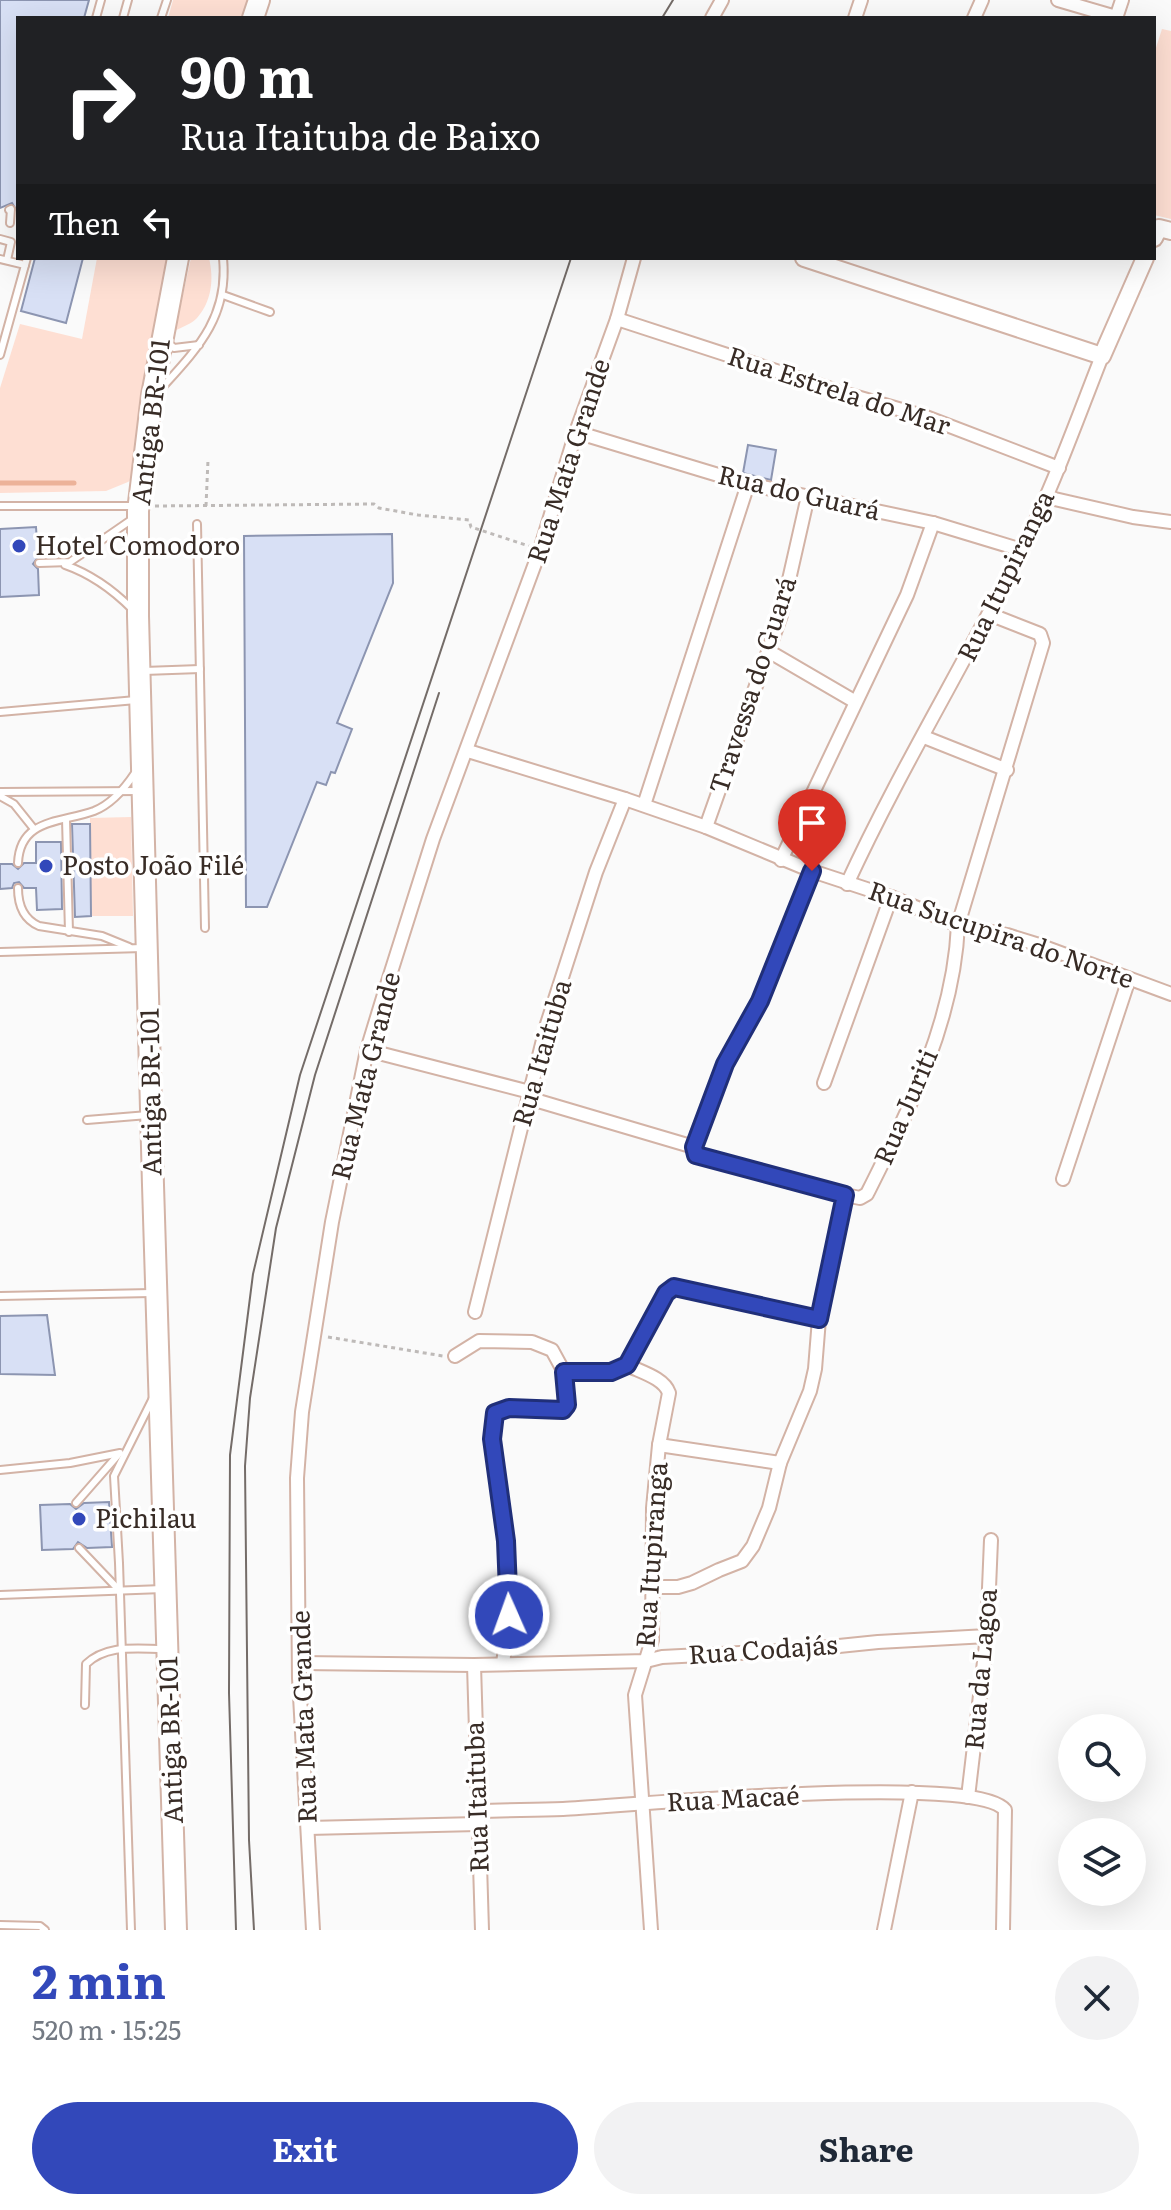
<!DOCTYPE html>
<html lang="en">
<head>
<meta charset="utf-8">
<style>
	:root { --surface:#fff; --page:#f2f2f3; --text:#1f2937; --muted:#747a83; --accent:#3248ba }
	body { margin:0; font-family:Literata,serif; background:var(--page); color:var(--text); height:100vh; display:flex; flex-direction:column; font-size:30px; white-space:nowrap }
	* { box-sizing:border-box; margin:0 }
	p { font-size:26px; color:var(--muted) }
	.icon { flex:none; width:44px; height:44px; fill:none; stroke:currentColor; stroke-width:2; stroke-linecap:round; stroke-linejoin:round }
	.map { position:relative; height:1930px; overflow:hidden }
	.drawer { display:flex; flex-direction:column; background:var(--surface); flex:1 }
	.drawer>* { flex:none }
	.banner { position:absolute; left:16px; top:16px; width:1140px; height:244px; border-radius:0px; box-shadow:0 8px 32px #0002; background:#202124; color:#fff; overflow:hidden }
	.controls { position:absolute; left:1058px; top:1714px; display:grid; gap:16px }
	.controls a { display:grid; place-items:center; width:88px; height:88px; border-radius:50%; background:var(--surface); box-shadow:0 8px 32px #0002; font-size:40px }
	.pin { position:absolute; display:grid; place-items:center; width:68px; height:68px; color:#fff; margin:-82px -34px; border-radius:50% 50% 50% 0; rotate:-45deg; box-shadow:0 0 8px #0007 }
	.pin .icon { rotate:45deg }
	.me { position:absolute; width:88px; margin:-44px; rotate:358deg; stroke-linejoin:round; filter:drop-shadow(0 0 6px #0008) }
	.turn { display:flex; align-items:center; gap:28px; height:168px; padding:0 32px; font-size:36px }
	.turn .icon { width:104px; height:104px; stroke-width:2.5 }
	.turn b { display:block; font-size:56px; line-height:68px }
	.then { display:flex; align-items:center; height:76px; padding:0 32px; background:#0003; gap:16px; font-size:30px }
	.round { display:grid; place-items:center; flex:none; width:84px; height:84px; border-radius:42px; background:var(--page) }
	.overview { display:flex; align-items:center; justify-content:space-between; height:136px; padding:0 32px }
	h1 { font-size:48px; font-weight:700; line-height:60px; color:var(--accent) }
	.primary-button { display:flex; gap:16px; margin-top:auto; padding:16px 32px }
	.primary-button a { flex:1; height:92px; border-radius:48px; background:var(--accent); color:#fff; font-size:32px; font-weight:700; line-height:92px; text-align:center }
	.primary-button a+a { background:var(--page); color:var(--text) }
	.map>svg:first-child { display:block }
</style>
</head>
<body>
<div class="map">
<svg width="1171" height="1930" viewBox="0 0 1171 1930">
	<rect width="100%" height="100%" fill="#fafafa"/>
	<g fill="#fedfd3">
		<path d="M173 0H259L253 18H168Z"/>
		<path d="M1162 29 1171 31V219L1154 215V54Z"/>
		<path d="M97 258H178L143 470 128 482 106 491 0 493V388L20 324 82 339Z"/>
		<path d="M191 258H209C214 279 212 301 197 318 192 324 181 327 175 331Z"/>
		<path d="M131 817 133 916H91L90 818Z"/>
	</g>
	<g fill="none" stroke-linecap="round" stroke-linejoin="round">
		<path stroke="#ecb299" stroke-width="5" d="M0 483H74"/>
	</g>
	<g fill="#d8e0f5" stroke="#8c95b1" stroke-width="2">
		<path d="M0 0H89L84 18H18V213L12 203 0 208Z"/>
		<path d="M35 258H83L66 323 21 311Z"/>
		<path d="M748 445 776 450 771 480 743 473Z"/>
		<path d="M36 527 38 557 33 564 38 569 39 595 0 597V529Z"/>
		<path d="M392 534 393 583 337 723 352 729 335 773 331 772 326 785 317 782 267 907H246L244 536Z"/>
		<path d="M72 824H90L91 916 75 917Z"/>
		<path d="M36 842H61L62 909 37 910 36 888H24L19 882 14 883 12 888 0 889V864H12L18 869 24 863H36Z"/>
		<path d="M47 1315 55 1375 0 1374V1316Z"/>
		<path d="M109 1502 112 1547 87 1548 78 1542 73 1549 42 1550 40 1505 70 1504 76 1509 84 1503Z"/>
	</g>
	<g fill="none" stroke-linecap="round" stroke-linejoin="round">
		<g stroke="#d3b3a6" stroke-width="10">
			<g id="service">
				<path d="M96 18 101 0"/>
				<path d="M123 18 128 0"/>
				<path d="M161 18 167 0"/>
				<path d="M9 210 11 209 10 223"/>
				<path d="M0 239 11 242 7 260"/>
				<path d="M0 259 25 265"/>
				<path d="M223 295 270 312"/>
				<path d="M165 340 174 348 199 345"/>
				<path d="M0 355 27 258"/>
				<path d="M159 391C196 350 229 318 223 258"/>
				<path d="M0 506H135"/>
				<path d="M197 524 205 928"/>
				<path d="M39 563 70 562 131 520"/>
				<path d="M65 565C91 574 113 590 132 609"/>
				<path d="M144 671 200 669"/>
				<path d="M0 712 136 700"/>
				<path d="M0 792 140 791"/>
				<path d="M0 796 14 804 34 829"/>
				<path d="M66 819 69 932"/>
				<path d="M18 863C20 818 61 823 94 811 112 804 125 788 135 773"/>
				<path d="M18 888C18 905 23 919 39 926L102 936 129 947"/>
				<path d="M0 952 143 948"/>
				<path d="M87 1120 148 1115"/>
				<path d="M0 1296 152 1293"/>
				<path d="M0 1470 70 1463 120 1453"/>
				<path d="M76 1503 118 1455"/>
				<path d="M79 1548 119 1590"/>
				<path d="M0 1595 163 1589"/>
				<path d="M85 1705 86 1664C107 1644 136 1649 164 1649"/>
				<path d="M0 1925 40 1926 45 1930"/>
				<path d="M131 1930 119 1563 114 1476 154 1396"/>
			</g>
		</g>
		<g stroke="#d3b3a6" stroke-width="16">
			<g id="minor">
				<path d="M1058 0 1116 17"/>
				<path d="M712 18 722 0"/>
				<path d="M855 18 861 0"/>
				<path d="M974 18 982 0"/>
				<path d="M1116 18 1122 0"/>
				<path d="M617 319 850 395 926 417 1059 468"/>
				<path d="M576 432 748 484 933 523 1022 550"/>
				<path d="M1046 497 1133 517 1171 522"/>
				<path d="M770 652 854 701"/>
				<path d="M924 737 1007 770"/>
				<path d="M468 751 625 799 706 827 812 871 891 897 958 925 1007 935 1039 945 1171 994"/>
				<path d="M644 805 748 484"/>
				<path d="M706 827 781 615 808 496"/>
				<path d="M781 860 907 595 933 523"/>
				<path d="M812 871 760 1001 725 1064 697 1134 694 1151 700 1156 845 1195"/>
				<path d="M847 884C899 771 964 665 1020 553 1052 490 1076 422 1102 356"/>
				<path d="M367 1050 530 1092"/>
				<path d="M824 1083 891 897"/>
				<path d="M528 1098 694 1147"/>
				<path d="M1063 1179 1129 979"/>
				<path d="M475 1312 547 1024 596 872 625 799"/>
				<path d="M455 1356 479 1341 532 1342 552 1350 564 1372H611L627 1365 666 1293 674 1287 819 1319"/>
				<path d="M627 1365C641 1372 664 1378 669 1393L659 1445 653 1508 652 1640 635 1695 651 1930"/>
				<path d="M659 1445 780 1463"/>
				<path d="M653 1587H678L692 1583 719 1570 742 1561 753 1546 769 1508 780 1463 810 1391 815 1369 819 1319 845 1195 860 1198 867 1194C909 1110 954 1021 958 925L1043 643 1040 634 989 614"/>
				<path d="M300 1663 474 1665 646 1661 662 1657 800 1650 878 1642 987 1636"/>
				<path d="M503 1664 509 1615 508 1563 492 1427 495 1413C514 1401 543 1414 565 1409L567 1405 564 1372"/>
				<path d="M474 1665 482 1930"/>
				<path d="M968 1797 987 1636 991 1540"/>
				<path d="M478 1811C506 1810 535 1810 563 1809 626 1806 975 1772 1005 1810L1003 1930"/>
				<path d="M308 1828 478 1824"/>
				<path d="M313 1930 299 1678 297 1478 302 1412 332 1222 367 1050 385 991 433 839 540 550 576 432 617 319 634 258"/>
				<path d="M884 1930 912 1792"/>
			</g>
		</g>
		<g stroke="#d3b3a6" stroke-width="20">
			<g id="tertiary">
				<path d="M1154 238 1159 228 1171 231"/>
				<path d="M804 258 1102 356 1145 258"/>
			</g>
		</g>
		<g stroke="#d3b3a6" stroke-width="24">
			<g id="primary">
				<path d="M253 18 259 0"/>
				<path d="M176 1930 153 1185 138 616V511L152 395 178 258"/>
			</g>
		</g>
		<g stroke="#bebab8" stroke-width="3" stroke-dasharray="4 4" stroke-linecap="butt">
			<path d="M155 506 374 504 379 508 418 515 469 520 471 527 529 546"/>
			<path d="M206 506 208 460"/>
			<path d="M328 1337 443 1356"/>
		</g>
		<use href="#service" stroke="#fff" stroke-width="6"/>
		<use href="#minor" stroke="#fff" stroke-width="12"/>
		<use href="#tertiary" stroke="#fff" stroke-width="16"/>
		<use href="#primary" stroke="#fff" stroke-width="20"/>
		<g stroke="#746c68" stroke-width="2">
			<path d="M662 18 673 0"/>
			<path d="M236 1930 229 1693 230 1455 253 1274 300 1075 571 258"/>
			<path d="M254 1930 249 1840 245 1466 250 1398 276 1228 315 1075 439 693"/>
		</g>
	</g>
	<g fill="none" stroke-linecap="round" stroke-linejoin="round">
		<g stroke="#202f79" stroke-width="20">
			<path id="route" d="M509 1615 506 1541 492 1439 495 1413 509 1408 563 1410 567 1405 564 1372H611L627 1365 666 1293 674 1287 819 1319 845 1195 700 1156 696 1155 694 1147 725 1064 760 1001 812 871"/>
		</g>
		<use href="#route" stroke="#3248ba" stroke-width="14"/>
	</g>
	<g fill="#3248ba" stroke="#fff" stroke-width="3">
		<circle cx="19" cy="546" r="8"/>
		<circle cx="46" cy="866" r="8"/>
		<circle cx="79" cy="1519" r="8"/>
	</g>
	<g text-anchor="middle" stroke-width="7" stroke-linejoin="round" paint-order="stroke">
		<g font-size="26" fill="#382c26" stroke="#fff">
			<text transform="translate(839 391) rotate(18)" y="9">Rua Estrela do Mar</text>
			<text transform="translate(151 422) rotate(-83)" y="9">Antiga BR-101</text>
			<text transform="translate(569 461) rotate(-72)" y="9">Rua Mata Grande</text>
			<text transform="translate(799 493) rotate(13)" y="9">Rua do Guará</text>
			<text transform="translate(1006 576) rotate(-64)" y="9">Rua Itupiranga</text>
			<text transform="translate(753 685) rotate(-72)" y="9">Travessa do Guará</text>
			<text transform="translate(1001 935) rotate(19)" y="9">Rua Sucupira do Norte</text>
			<text transform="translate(542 1053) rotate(-74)" y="9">Rua Itaituba</text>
			<text transform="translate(366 1076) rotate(-76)" y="9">Rua Mata Grande</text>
			<text transform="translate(151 1092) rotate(-91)" y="9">Antiga BR-101</text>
			<text transform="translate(906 1107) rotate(-67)" y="9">Rua Juriti</text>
			<text transform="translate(652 1555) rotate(-86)" y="9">Rua Itupiranga</text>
			<text transform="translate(763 1650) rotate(-4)" y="9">Rua Codajás</text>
			<text transform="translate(981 1669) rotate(-85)" y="9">Rua da Lagoa</text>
			<text transform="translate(304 1717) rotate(-92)" y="9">Rua Mata Grande</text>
			<text transform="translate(171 1740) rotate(-92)" y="9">Antiga BR-101</text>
			<text transform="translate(477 1797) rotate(-92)" y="9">Rua Itaituba</text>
			<text transform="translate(733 1799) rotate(-3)" y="9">Rua Macaé</text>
		</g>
		<g font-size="26" fill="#382c26" stroke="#fff" text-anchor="start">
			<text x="35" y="555">Hotel Comodoro</text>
			<text x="62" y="875">Posto João Filé</text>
			<text x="95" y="1528">Pichilau</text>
		</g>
	</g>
</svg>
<div class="controls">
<a><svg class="icon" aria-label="search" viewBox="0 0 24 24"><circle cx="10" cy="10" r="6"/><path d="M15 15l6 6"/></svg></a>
<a><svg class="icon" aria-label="layers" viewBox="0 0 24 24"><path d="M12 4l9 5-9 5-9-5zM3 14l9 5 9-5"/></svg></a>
</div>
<div class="pin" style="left:812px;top:871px;background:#d93025"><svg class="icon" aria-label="arrive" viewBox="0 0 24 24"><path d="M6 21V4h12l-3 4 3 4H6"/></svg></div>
<svg class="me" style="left:509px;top:1615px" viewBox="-20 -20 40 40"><circle r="17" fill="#3248ba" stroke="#fff" stroke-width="3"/><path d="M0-11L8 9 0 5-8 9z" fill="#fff"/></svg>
<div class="banner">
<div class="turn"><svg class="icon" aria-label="right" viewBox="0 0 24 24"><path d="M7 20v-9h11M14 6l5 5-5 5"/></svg><div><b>90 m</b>Rua Itaituba de Baixo</div></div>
<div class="then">Then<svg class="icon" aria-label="left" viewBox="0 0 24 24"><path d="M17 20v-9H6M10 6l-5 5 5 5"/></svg></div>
</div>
</div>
<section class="drawer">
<div class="overview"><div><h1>2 min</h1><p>520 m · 15:25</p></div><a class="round"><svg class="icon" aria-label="close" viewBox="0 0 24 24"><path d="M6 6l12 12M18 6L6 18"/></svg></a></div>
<div class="primary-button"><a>Exit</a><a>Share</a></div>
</section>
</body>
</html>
